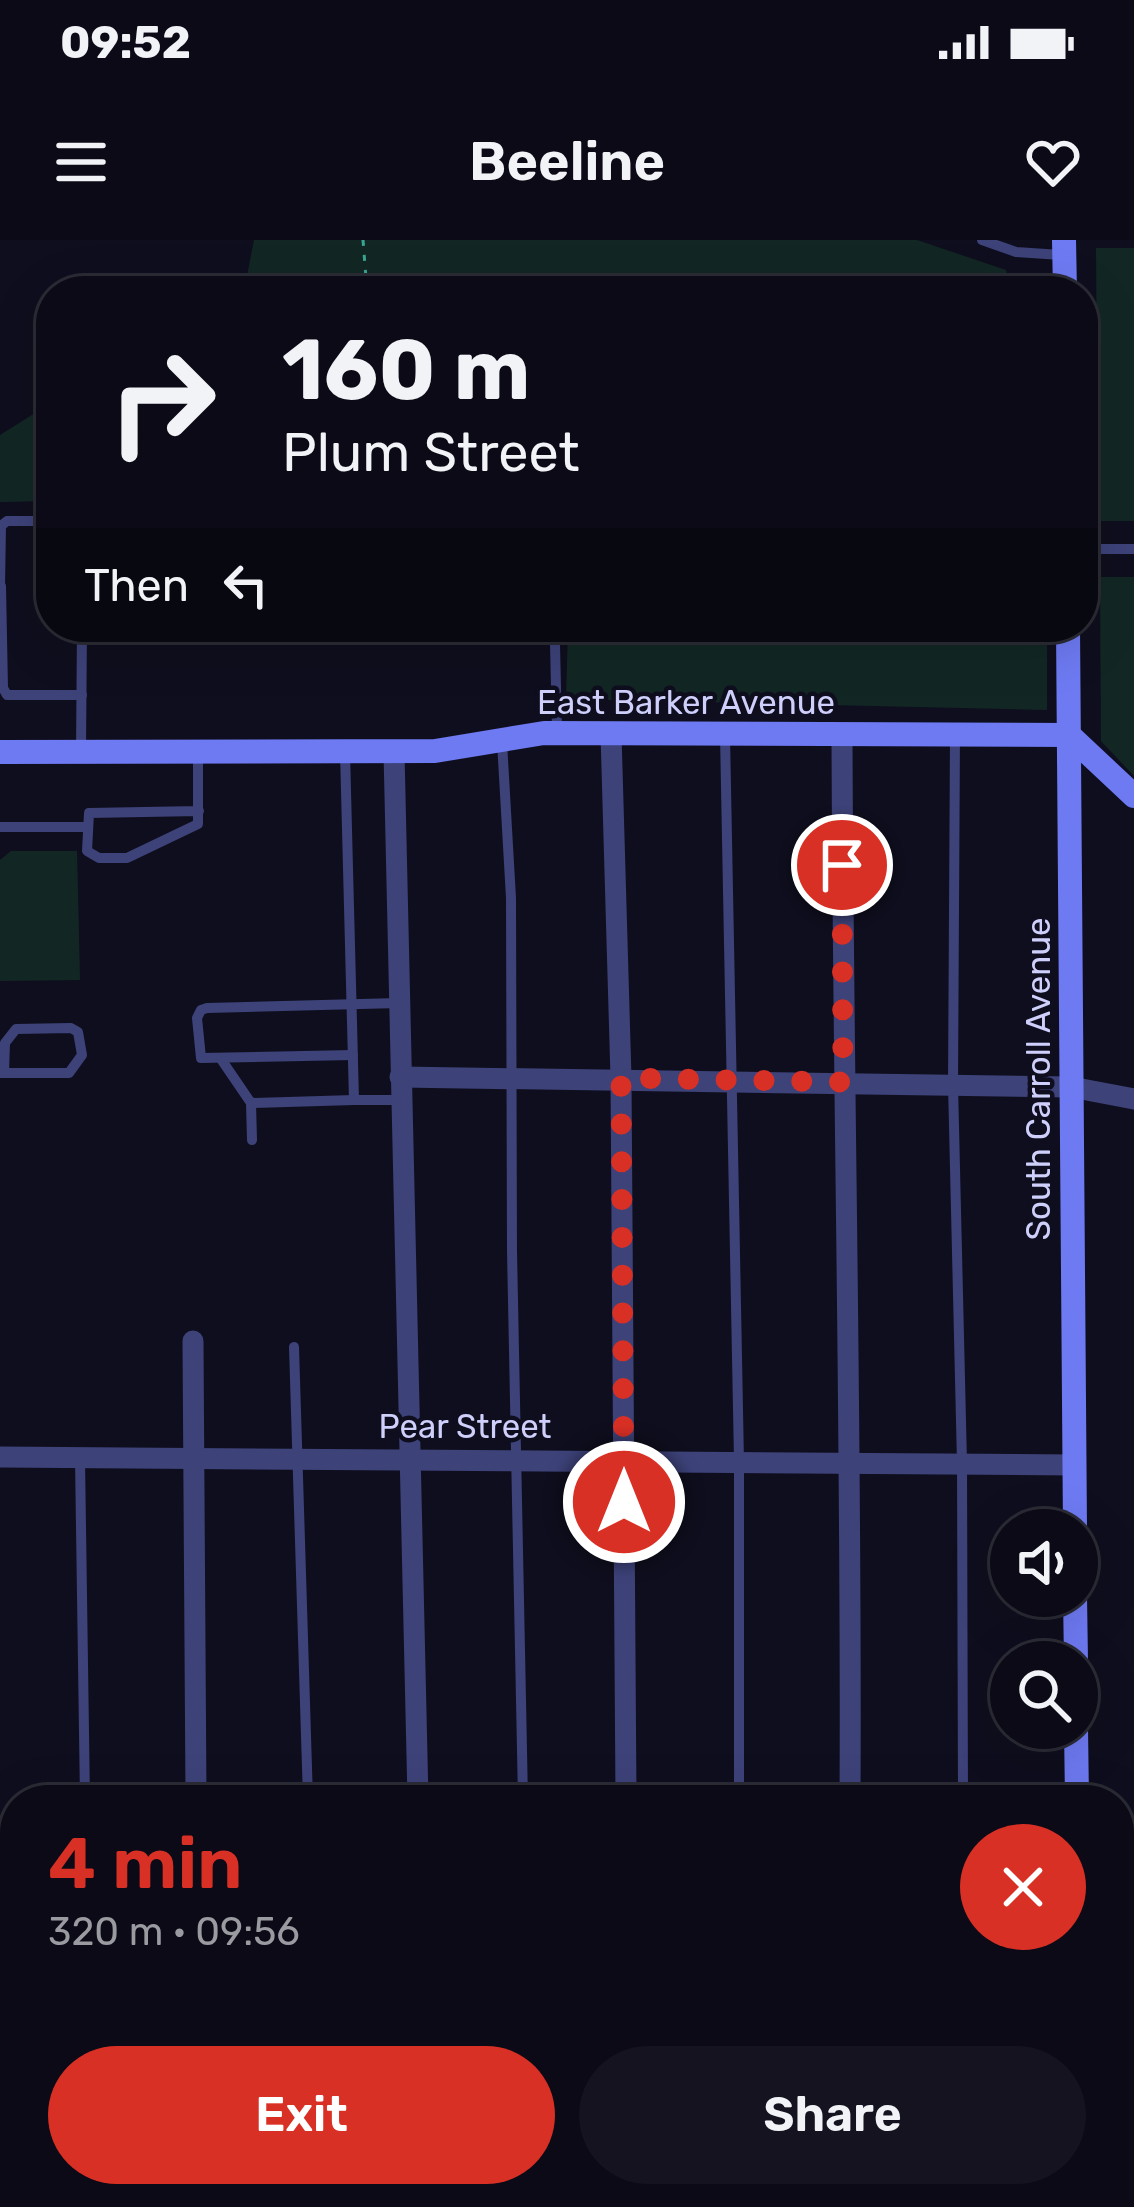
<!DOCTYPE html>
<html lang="en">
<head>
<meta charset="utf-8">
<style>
	:root { --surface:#0b0a16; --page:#14131f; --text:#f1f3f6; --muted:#9a9aa1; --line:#2b2b35; --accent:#d93025 }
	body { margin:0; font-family:Rubik,sans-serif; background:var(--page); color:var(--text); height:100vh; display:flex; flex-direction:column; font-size:45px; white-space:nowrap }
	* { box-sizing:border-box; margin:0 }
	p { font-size:39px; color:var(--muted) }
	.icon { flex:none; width:66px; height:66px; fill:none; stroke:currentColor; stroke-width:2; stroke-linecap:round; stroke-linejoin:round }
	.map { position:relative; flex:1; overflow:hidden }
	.side { position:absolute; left:0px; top:1545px; width:1134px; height:423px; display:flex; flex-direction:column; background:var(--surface); border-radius:48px 48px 0 0; box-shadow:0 12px 48px #0002,0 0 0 3px var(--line) }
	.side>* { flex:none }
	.top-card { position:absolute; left:36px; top:36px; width:1062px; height:366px; border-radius:48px; box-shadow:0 12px 48px #0002,0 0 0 3px var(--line); background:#0b0a16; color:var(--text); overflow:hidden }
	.tools { position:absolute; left:990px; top:1269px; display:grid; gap:24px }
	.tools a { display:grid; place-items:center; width:108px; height:108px; border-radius:50%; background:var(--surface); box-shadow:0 12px 48px #0002,0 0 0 3px var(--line); font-size:60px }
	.pin { position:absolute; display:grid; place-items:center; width:102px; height:102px; color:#fff; margin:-51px; border:6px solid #fff; border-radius:50%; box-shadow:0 3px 12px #0007 }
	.me { position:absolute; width:132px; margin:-66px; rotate:0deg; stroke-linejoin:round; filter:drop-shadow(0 0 9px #0008) }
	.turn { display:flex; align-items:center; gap:42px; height:252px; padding:0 48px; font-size:54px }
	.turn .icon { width:156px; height:156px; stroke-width:2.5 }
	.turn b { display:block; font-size:84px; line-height:102px }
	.then { display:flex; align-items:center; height:114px; padding:0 48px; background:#0003; gap:24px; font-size:45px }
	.round { display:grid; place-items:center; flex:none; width:126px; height:126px; border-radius:63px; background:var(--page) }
	.overview { display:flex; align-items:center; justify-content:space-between; height:204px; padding:0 48px }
	h1 { font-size:72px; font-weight:600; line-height:90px; color:var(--accent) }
	.primary-button { display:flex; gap:24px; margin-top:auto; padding:24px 48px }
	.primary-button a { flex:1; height:138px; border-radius:72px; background:var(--accent); color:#fff; font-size:48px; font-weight:600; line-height:138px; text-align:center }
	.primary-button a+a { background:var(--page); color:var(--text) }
	.status { display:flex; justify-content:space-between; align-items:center; height:84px; padding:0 60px; background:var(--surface); direction:ltr }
	.status svg { height:33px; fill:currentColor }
	header { display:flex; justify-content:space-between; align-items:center; height:156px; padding:0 48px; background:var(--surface); font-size:54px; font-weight:600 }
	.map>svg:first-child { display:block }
</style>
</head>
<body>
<div class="status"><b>09:52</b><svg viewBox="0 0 49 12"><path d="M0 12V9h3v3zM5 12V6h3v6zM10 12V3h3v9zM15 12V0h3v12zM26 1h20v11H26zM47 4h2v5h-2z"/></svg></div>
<header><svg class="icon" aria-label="menu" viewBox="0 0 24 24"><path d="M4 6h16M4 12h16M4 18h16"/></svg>Beeline<svg class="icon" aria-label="heart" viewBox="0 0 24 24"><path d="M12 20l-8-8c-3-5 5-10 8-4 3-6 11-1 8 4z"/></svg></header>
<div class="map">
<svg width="1134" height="1967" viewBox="0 0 1134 1967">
	<rect width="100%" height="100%" fill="#0f0e1e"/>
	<g fill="#122724">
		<path d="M254 0H917L1006 30 1009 51H147L181 44 245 46Z"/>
		<path d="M1096 8H1134V281H1098Z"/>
		<path d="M51 163V261L0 262V195Z"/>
		<path d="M1100 337H1134V536L1101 501Z"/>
		<path d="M568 387H1047V470L566 459Z"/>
		<path d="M11 611H77L80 740 0 741V620Z"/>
		<path d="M1119 1623H1134V1967H1100V1953H1119Z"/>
		<path d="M67 1953H206L208 1967H8L7 1958Z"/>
		<path d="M284 1953H816L798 1960 797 1967H238Z"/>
	</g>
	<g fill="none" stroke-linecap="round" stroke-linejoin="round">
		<path stroke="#38a692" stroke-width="3" stroke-dasharray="6 9" stroke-linecap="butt" d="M363 0 367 51"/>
		<g stroke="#3d4279" stroke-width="10">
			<path d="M982 0 1016 12 1061 15"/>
			<path d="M1083 309H1134"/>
			<path d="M0 346 1 286 7 281H51"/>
			<path d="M1 346 3 448 7 455H82"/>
			<path d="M555 404 557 490"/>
			<path d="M725 495 739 1221V1560"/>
			<path d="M955 495 953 844 962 1223 963 1560"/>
			<path d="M502 502 511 658 512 1011 523 1560"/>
			<path d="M81 510 82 387"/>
			<path d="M198 512V584L127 618H99L87 611 89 573 199 571"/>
			<path d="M345 512 354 860H401"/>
			<path d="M0 587H86"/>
			<path d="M353 815 201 818 197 778 201 770 207 768 399 763"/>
			<path d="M221 819 251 863 252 900"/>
			<path d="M0 833H69L82 815 78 792 71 788 16 789 5 803 4 833"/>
			<path d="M251 863 354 860"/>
			<path d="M294 1107 308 1560"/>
			<path d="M80 1219 85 1560"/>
			<path d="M0 1688 8 1660 15 1654"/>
			<path d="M0 1699 15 1692"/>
			<path d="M0 1705 15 1722"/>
		</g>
		<g stroke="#3d4279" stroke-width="21">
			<path d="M611 494 621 838 626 1560"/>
			<path d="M842 494C843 850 852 1205 850 1560"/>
			<path d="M394 512 418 1560"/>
			<path d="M400 837 1071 847 1134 859"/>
			<path d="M193 1101 196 1560"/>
			<path d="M0 1217 1074 1225"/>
		</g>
		<g stroke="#6e7af2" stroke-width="24">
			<path d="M1064 0 1065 51"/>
			<path d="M1068 387 1075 1290"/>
			<path d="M0 512 435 511 544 493 1069 495 1134 556"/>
			<path d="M1075 1356 1076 1422"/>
			<path d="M1076 1488 1077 1560"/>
			<path d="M0 1594H15"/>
			<path d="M1119 1609H1134"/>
			<path d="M1080 1953V1967"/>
		</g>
		<g stroke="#14e2de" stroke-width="10">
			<g id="rail">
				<path d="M1119 1808 1134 1801"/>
				<path d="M686 1967 727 1953"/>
			</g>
		</g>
		<use href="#rail" stroke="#0f0e1e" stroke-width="6" stroke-dasharray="18" stroke-linecap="butt"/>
	</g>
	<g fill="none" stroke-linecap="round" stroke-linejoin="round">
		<path stroke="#d93025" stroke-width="21" stroke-dasharray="0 37.8" d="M624 1262 621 838 843 842 842 625"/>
	</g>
	<g text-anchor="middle" stroke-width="9" stroke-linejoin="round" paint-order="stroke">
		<g font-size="33" fill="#cfcffb" stroke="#0f0e1e">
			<text x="686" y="474">East Barker Avenue</text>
			<text transform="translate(1038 839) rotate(-90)" y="12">South Carroll Avenue</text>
			<text x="465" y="1198">Pear Street</text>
		</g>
	</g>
</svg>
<div class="tools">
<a><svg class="icon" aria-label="sound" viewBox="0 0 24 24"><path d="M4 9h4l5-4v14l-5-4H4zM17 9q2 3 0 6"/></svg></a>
<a><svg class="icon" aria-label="search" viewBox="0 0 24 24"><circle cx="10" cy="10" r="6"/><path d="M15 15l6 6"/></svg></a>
</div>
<div class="pin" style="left:842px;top:625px;background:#d93025"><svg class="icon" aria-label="arrive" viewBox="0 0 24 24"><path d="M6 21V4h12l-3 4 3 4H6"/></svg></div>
<svg class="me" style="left:624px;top:1262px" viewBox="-20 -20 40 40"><circle r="17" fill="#d93025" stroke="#fff" stroke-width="3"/><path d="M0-11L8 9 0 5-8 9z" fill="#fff"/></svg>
<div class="top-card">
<div class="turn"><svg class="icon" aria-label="right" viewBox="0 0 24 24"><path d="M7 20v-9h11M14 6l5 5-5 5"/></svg><div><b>160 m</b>Plum Street</div></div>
<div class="then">Then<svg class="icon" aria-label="left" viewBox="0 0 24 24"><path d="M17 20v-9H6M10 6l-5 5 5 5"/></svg></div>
</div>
<section class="side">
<div class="overview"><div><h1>4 min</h1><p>320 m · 09:56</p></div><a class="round" style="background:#d93025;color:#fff"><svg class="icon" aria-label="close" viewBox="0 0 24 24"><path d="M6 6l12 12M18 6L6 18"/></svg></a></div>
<div class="primary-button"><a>Exit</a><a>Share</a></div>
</section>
</div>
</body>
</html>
